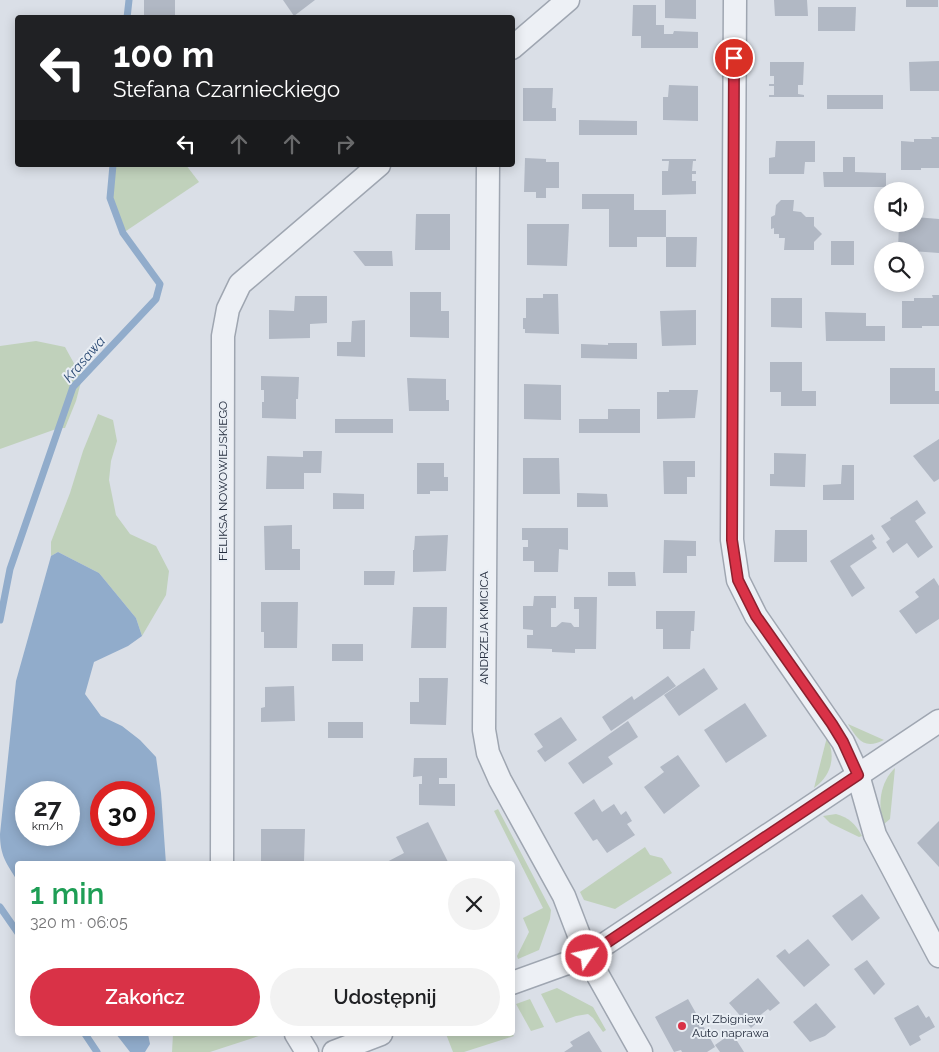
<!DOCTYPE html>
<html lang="pl">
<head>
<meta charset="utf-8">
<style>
	:root { --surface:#fff; --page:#f2f2f2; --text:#202124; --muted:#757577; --accent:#d93247 }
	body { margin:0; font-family:Raleway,sans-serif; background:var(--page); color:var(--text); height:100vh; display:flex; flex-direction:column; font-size:19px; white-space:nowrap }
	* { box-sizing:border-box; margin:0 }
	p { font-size:16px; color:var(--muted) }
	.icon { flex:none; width:28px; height:28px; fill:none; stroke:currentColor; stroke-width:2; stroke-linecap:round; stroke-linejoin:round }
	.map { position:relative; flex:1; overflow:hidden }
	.sheet { position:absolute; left:15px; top:861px; width:500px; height:175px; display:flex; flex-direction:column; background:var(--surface); border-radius:5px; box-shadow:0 2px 12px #0003 }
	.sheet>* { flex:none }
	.banner { position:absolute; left:15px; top:15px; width:500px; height:152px; border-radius:5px; box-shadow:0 2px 12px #0003; background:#202124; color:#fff; overflow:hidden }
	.tools { position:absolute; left:874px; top:182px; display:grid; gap:10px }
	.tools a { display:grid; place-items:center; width:50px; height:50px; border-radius:50%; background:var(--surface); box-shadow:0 2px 12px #0003; font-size:25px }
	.speed { position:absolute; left:15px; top:781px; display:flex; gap:10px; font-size:25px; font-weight:700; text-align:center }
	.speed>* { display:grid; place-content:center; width:65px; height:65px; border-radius:50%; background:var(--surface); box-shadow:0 2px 12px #0003; line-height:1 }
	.speed small { font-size:12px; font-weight:400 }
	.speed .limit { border:8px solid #d22; background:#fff; color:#111 }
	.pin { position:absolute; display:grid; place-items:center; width:42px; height:42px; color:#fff; margin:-21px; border:2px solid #fff; border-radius:50%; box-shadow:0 1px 5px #0007 }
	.me { position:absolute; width:55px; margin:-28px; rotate:56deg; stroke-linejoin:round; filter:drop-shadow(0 0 4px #0008) }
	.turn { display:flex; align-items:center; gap:18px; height:105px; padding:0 15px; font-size:22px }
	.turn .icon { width:65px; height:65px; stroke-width:2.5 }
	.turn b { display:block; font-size:35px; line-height:42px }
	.lanes { display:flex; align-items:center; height:48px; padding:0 15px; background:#0003; justify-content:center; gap:25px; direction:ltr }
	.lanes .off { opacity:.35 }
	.round { display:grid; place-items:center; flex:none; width:52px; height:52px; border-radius:26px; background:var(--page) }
	.headline { display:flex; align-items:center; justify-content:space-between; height:85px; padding:0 15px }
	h1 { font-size:30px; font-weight:600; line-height:38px; color:#1e9e55 }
	.action { display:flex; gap:10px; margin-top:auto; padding:10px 15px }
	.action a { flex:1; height:58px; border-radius:30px; background:var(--accent); color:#fff; font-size:20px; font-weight:600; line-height:58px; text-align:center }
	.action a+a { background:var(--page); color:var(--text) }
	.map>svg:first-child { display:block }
</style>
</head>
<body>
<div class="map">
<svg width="939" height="1052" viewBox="0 0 939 1052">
	<rect width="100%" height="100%" fill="#dadfe7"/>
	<g fill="#c0d1bb">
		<path d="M113 165H186L199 182 123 233 110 198Z"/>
		<path d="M36 341 65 347 82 378 76 401 65 428H59L0 449V346Z"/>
		<path d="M98 414 113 420 117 441 111 461 109 480 116 515 130 534 156 546 169 571 166 595 142 636 136 618 99 573 58 552 51 556V542L70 493 83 451Z"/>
		<path d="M848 724 884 740C864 750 858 740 848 724Z"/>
		<path d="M827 737C836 756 832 775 814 788Z"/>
		<path d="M895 768 890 819 884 824C877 806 880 782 895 768Z"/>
		<path d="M498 809 551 910 550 919 539 950 518 959 517 956 529 932 523 918 543 908 494 811Z"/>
		<path d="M836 814C849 818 855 823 862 836L859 837 830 823 823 816Z"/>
		<path d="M645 847 650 855 662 858 672 873 615 909 584 900 580 892Z"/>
		<path d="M557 988 593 1007 606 1030 603 1032 593 1018 588 1014 576 1016 556 1023 541 994Z"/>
		<path d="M530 999 544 1027 531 1031 516 1004Z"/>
		<path d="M173 1034H265L210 1052H172Z"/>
		<path d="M446 1034H512L514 1036 464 1052H453Z"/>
	</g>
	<g fill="#91accb" fill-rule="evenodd">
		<path d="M58 552 99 573 136 618 142 636 128 646 94 662 85 694 101 716 122 726 140 740 156 757 161 793 166 864H18L17 880C6 863 0 855 0 834L16 681 51 556ZM26 792H69V835H26ZM101 792H144V835H101Z"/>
		<path d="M116 1034H148L150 1044 145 1052H130Z"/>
	</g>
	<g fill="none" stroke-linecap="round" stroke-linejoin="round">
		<g stroke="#91accb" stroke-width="7">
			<path d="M127 18 129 0"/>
			<path d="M0 620 10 569 73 387 156 299 160 284 123 233 110 198 113 165"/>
			<path d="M0 907 18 933"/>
			<path d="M85 1034 97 1052"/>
		</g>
	</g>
	<g fill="#b1b8c4">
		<rect x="144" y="0" width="31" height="18"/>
		<path d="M283 0H315L294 16Z"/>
		<path d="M665 0H696V19L665 18Z"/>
		<path d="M774 0H807L808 16H775Z"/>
		<rect x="906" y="0" width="32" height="7"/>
		<path d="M633 5H656V25H664V34H673L674 31 698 32V48H641V36H632Z"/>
		<path d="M818 7H856L855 31H818Z"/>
		<path d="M939 61V91H910L909 62Z"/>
		<path d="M770 62H804L803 85H798V94L804 95V97H769V95H774V86H769V84H774V76H770Z"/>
		<path d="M669 85 698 86V121L663 120V97H668Z"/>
		<path d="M523 88H553L552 108H556V121H523Z"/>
		<rect x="827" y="95" width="56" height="14"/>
		<path d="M579 120 637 121V135H579Z"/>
		<path d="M931 137H939V168H921V170H901V141L914 142V139H932Z"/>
		<path d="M776 141H815V162H805L804 174H769V158L775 157Z"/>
		<path d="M843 157H855V172L886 173V187H824L823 172H843Z"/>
		<path d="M525 158 546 159V162H559V188H546V198H536V192H524Z"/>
		<path d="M662 159H696V161H693L692 171H696V174H692V181H696V194L662 195V171H668L669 161H662Z"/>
		<path d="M582 194H634V210H666V237H637V247H609V209H582Z"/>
		<path d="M781 200H794L793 211 801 212 806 217H814V226L822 234 814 242V250H784L785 238H779V234H774V228L771 229V217L775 215 776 205Z"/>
		<path d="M416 214H450V250H415Z"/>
		<path d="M915 217 939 219V253L898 250 899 224H915Z"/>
		<path d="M527 224H569L567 266 527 265Z"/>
		<path d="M666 237H697L696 267H666Z"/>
		<rect x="831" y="241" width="23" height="24"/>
		<path d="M353 251H392L393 266H365Z"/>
		<path d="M410 292H441V311H449V338L410 337Z"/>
		<path d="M543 294H558L559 334 525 333V329H523V318H526V298H543Z"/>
		<path d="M932 295H939V326H922V328H902V301H914V298H933Z"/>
		<path d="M295 296H327V323L310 324V338L269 339V310L294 311Z"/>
		<path d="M771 298H802V328L771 327Z"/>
		<path d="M696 310V345L662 346 660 311Z"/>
		<path d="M825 312 866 313V326H885V341H826Z"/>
		<path d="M365 320V357L337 356V342H351L352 321Z"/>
		<path d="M608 343H637V359L581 358V344L608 345Z"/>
		<path d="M770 362H802V391H816V406H781V392H770Z"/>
		<path d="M890 368H935V391H939V404H890Z"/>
		<path d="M261 376 299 377 298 399H296V419L262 418V402H264V390H261Z"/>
		<path d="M407 378 446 379V400H449V411H409Z"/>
		<path d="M524 384 561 385V420L524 419Z"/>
		<path d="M669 390H698L695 418 657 419V392H669Z"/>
		<path d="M608 409H640V433H579V419H608Z"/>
		<rect x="335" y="419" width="58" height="14"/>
		<path d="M939 439V479L934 482 913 456Z"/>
		<path d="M303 451H322L321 473H304V489H266L267 456 303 457Z"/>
		<path d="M774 453 806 454 805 487 770 486V474H774Z"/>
		<path d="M523 458H559L560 494H523Z"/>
		<path d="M663 461H695V477H687V494H664Z"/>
		<path d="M417 463H444V477H448V491H430V494H417Z"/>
		<path d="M842 465H854V500H823V485L841 484Z"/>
		<path d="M333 493 364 494V509H333Z"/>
		<path d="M577 493 607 494 608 507H577Z"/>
		<path d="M917 500 926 513 915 521 933 547 918 558 907 543 893 553 886 542 890 539 881 526 891 520 890 518Z"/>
		<path d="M292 525V549H300V570H265L264 526Z"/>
		<path d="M522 528H568V550L559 549 558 572H534V561H523V547H528V540H522Z"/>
		<path d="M775 530H807V562H774Z"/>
		<path d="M872 534 875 539 872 541 877 548 850 566 865 588 852 597 830 561Z"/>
		<path d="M448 535 446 571 413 572V550H414L415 536Z"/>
		<path d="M664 540 696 541V556H687V573H663Z"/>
		<path d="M364 571H395L394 585H364Z"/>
		<path d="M608 572H635L636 586H608Z"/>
		<path d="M934 578 939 586V619L916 634 899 611 919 597 915 592Z"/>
		<path d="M534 596H556V608H551V627H556L562 622 571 623 574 627H579V609H574V597H597L596 649H575V653L552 652V649L527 648V635H533V630L523 629V606H533Z"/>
		<path d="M261 602H298L297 648H264V632H261Z"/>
		<path d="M413 607H447L446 648H411Z"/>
		<path d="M656 611H695L694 631H691L690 649H663V629H656Z"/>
		<rect x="332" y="644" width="31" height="17"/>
		<path d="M704 668 718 689 679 716 664 695Z"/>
		<path d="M668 676 676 686 611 731 602 717 632 696 634 700Z"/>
		<path d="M419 678H448L446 725 410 724V702H419Z"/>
		<path d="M294 686 295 721 261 722V708L265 707V687Z"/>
		<path d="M745 703 767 736 726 763 704 730Z"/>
		<path d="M561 717 577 740 545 762 537 751 543 747 534 734Z"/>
		<path d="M628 721 638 737 608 757 613 764 583 784 568 763Z"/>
		<rect x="328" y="722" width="35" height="16"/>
		<path d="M678 755 700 786 664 814 644 787 664 772 660 767Z"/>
		<path d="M414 758H447V778H439V784H455V806L419 805V784H422V776L413 777Z"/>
		<path d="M594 799 602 812 614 804 621 815 626 811 632 821 627 824 635 835 607 853 597 839 593 841 574 813Z"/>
		<path d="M939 821V867L917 843Z"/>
		<path d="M428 822 449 864H383L404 853 396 837Z"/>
		<path d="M261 829H305L304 861H261Z"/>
		<path d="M862 894 880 918 852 941 832 916Z"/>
		<path d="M808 939 830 965 804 987 776 956 785 949 789 954Z"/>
		<path d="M867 960 885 984 874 995 854 969Z"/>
		<path d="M758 978 780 1003 770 1011 768 1009 758 1017 760 1020 751 1028 729 1003Z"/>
		<path d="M688 999 715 1047 707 1052H682L681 1050 674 1052 655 1017Z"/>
		<path d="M816 1003 836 1027 825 1036 810 1042 793 1022Z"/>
		<path d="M918 1005 926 1018 929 1016 935 1027 919 1036 921 1040 910 1046 894 1018Z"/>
		<path d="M589 1031 602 1052H564L573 1046 570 1042Z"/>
		<path d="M732 1033 744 1052H720L715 1045Z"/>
	</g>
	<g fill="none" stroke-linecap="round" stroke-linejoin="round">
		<g stroke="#9fa6b1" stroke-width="25">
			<g id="street">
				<path d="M735 0 732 540 738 580 756 616 843 742 858 775 875 835 939 956"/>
				<path d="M512 48 568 0"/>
				<path d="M488 165 484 730 488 753 500 780 564 896 587 956 641 1052"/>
				<path d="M222 864 223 336 228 309 240 284 379 165"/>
				<path d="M512 983 587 956 939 721"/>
				<path d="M296 1034 307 1052"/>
				<path d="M334 1052 381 1034"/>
			</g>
		</g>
		<use href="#street" stroke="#edf0f5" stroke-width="22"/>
	</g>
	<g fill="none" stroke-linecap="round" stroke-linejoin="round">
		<g stroke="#8d202e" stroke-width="12">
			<path id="route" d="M587 956 858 775 843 742 832 724 756 616 738 580 732 540 734 58"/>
		</g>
		<use href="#route" stroke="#d93247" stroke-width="9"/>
	</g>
	<circle fill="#d93247" stroke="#e9eef4" stroke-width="2" cx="682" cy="1026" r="5"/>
	<g text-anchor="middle" stroke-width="4" stroke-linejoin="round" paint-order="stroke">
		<g font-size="12" fill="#232c3d" stroke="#e9eef4">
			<text transform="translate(223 481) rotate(-90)" y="4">FELIKSA NOWOWIEJSKIEGO</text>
			<text transform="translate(484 628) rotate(-90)" y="4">ANDRZEJA KMICICA</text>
		</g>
		<g font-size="12" fill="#232c3d" stroke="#e9eef4" text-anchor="start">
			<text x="692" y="1023">Ryl Zbigniew<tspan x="692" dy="14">Auto naprawa</tspan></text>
		</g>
		<g font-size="14" font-style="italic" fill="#2b4a74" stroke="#e9eef4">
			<text transform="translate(84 359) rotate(-49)" y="5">Krasawa</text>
		</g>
	</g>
</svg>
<div class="tools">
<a><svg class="icon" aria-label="sound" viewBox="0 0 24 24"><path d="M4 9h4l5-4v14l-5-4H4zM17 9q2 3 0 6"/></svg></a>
<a><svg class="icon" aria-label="search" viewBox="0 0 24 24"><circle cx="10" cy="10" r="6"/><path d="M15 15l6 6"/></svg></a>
</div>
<div class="speed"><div>27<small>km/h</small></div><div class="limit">30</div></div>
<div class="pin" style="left:734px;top:58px;background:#d93025"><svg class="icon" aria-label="arrive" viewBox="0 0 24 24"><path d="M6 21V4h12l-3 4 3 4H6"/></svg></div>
<svg class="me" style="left:587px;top:956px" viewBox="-20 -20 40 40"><circle r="17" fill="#d93247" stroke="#fff" stroke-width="3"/><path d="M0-11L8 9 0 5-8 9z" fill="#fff"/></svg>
<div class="banner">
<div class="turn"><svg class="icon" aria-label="left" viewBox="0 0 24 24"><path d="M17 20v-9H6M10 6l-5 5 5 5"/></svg><div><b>100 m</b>Stefana Czarnieckiego</div></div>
<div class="lanes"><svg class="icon" aria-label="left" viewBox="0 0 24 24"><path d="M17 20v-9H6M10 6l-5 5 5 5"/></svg><svg class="icon off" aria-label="ahead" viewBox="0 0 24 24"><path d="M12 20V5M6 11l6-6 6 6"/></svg><svg class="icon off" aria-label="ahead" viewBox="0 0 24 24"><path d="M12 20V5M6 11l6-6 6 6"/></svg><svg class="icon off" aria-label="right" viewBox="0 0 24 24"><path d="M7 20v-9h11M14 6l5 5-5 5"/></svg></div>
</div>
<section class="sheet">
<div class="headline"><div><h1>1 min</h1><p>320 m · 06:05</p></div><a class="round"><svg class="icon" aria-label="close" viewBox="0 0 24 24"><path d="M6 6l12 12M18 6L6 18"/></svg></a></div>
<div class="action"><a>Zakończ</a><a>Udostępnij</a></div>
</section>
</div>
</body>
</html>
